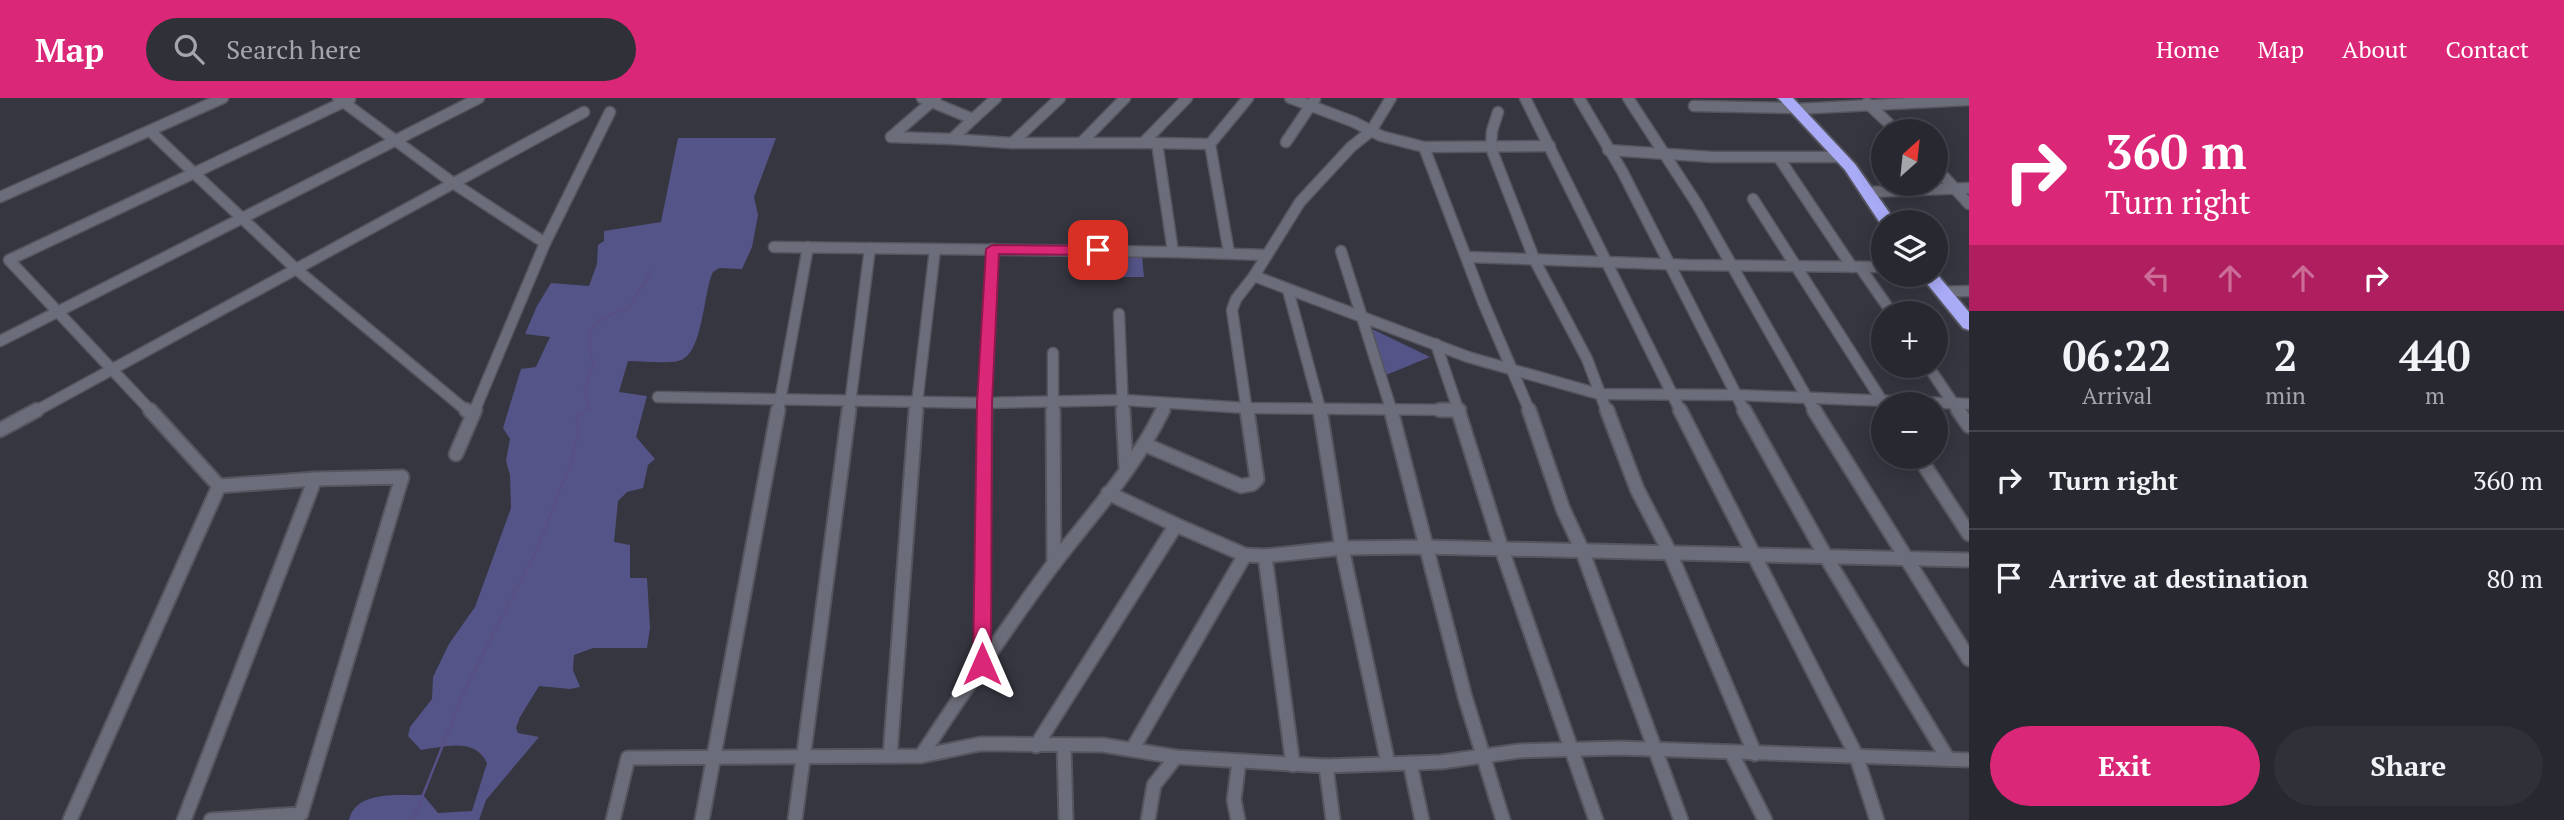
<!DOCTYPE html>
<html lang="en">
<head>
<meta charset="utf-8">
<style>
	:root { --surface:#282831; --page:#303039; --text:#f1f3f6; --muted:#a5a6ab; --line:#44444d; --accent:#db2777 }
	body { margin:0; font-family:"PT Serif",serif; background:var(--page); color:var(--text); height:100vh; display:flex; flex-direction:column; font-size:26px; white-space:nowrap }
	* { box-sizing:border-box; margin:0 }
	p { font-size:23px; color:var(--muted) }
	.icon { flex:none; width:38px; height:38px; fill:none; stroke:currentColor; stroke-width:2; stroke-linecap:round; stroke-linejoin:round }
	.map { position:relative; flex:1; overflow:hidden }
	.sheet { display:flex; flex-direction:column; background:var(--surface); width:595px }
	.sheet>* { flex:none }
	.top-card { background:#db2777; color:#fff; overflow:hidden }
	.needle { width:46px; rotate:27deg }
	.tools { position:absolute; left:1871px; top:21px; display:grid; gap:14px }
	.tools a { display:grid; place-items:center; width:77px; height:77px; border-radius:50%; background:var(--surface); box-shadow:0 4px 18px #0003,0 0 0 2px var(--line); font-size:35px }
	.pin { position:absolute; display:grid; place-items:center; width:60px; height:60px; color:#fff; margin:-30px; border-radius:14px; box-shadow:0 4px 10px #0006 }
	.me { position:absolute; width:77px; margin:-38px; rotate:0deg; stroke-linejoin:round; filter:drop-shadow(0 0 5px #0008) }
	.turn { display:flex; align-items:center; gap:24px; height:147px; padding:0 21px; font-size:32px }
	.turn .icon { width:91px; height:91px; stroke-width:2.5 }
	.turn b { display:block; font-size:49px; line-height:60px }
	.lanes { display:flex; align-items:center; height:66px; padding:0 21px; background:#0003; justify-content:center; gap:35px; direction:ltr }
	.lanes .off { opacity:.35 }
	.eta { display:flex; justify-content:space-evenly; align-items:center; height:119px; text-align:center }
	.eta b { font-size:42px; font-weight:800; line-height:49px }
	.action { display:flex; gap:14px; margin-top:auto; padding:14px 21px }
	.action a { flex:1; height:80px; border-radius:42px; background:var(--accent); color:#fff; font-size:28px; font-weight:800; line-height:80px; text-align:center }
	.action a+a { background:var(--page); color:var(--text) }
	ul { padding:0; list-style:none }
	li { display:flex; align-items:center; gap:21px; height:98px; padding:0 21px; border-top:2px solid var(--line) }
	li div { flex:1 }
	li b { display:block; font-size:26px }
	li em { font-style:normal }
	header { display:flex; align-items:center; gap:42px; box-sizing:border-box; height:98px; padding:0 35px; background:var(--accent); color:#fff }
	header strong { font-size:33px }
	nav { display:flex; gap:38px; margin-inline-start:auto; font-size:24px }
	.search { width:490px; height:63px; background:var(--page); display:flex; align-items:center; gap:18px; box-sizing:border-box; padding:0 24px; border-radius:38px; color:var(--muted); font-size:26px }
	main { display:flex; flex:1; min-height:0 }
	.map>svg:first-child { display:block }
</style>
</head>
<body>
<header>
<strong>Map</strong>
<div class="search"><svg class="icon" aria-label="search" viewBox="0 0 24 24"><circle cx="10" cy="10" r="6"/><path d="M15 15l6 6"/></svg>Search here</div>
<nav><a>Home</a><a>Map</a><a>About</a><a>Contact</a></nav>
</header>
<main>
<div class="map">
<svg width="1969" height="722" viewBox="0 0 1969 722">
	<rect width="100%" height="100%" fill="#363641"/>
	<g fill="#555488">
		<path d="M678 40H776L754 99 758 117 752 149 742 171 719 170 713 174C703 193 704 258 678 263 663 266 644 263 628 263L619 294 647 298 636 339 655 361 648 367 643 390 627 394 618 403 614 444 630 447V480H647L650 530 647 550H593L574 557 573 572 580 589 570 591 539 588 520 619 516 630 518 635 539 639 486 702 479 722H349C356 692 398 698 423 697L438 715 472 713 487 665C475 639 444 649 421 652L408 638 410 629 432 601 433 579 449 546 475 509 511 410 510 377 506 363 510 341 503 330 521 271 536 269 550 239 525 236 537 208 551 185 589 188 597 166 598 147 604 143V133L661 124Z"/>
		<path d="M1116 157 1142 158 1144 179H1118Z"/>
		<path d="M1372 231 1430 259 1386 277Z"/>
	</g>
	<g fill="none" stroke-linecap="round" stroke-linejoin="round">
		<path stroke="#585084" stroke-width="2.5" d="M413 722 466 589 538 449 569 369 579 333 576 319 590 309 584 291 593 270 589 236 597 223 629 209 651 173"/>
		<g stroke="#54555e" stroke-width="13">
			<g id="minor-far1">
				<path d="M338 0 453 85 545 145"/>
				<path d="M922 0 973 21 952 41 1012 45H1157L1173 154 1267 157 1254 178 1468 259 1599 296 1736 297 1969 306"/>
				<path d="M1290 0 1354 24 1381 38 1424 49 1550 48"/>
				<path d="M1525 0 1681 314"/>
				<path d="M1579 0 1622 73 1745 314"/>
				<path d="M1628 0 1697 106 1815 314"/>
				<path d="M1867 5 1897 33"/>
				<path d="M1694 8 1796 10"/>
				<path d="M1796 11 1969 2"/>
				<path d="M1498 14 1492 33 1491 50 1535 163 1587 261 1607 314"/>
				<path d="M973 21 996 0"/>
				<path d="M150 33 194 75 350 1"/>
				<path d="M891 39 952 41"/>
				<path d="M891 39 936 0"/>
				<path d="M1286 44 1315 1"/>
				<path d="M1012 45 1060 0"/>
				<path d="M1081 45 1125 0"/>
				<path d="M1143 45 1187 0"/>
				<path d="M1157 45 1210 46"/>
				<path d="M1424 49 1483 204 1530 314"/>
				<path d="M1608 52 1712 59H1840"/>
				<path d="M1779 60 1852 169"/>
				<path d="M1936 70 1969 106"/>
				<path d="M1869 94 1969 90"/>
				<path d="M0 99 223 0"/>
				<path d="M1753 101 1884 306"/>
				<path d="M774 149 1173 154"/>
				<path d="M1341 153 1392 314"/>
				<path d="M1229 155 1210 46 1248 0"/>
				<path d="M1267 157 1300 104 1351 49 1371 33 1391 0"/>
				<path d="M1468 159 1689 167 1883 169"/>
				<path d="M1860 169 1892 215"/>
				<path d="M1288 192 1321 314"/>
				<path d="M1941 194 1969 193"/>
				<path d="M1119 216 1123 314"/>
				<path d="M0 243 479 0"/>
				<path d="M1436 246 1459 314"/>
				<path d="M1053 255V314"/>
				<path d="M1928 268 1959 314"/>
				<path d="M658 299 985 305 1124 302 1246 310 1459 312"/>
				<path d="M34 314 584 14"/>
				<path d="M152 314 9 162 194 75 296 171 468 314"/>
				<path d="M474 314 545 145 610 14"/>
				<path d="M778 314 808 149"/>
				<path d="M849 314 870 150"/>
				<path d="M916 314 935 151"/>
				<path d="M985 314 992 151"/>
				<path d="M1162 314 1166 306"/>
				<path d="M1247 314 1232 212 1236 201 1254 178"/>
			</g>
		</g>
		<g stroke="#54555e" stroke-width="17">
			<g id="minor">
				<path d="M150 312 219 388 315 381 402 379 301 716 211 722"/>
				<path d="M466 312 471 316"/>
				<path d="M1053 312 1054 466"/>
				<path d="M1123 312 1126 370"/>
				<path d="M1320 312 1342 450 1388 665"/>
				<path d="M1391 312 1465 599 1503 722"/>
				<path d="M1440 312H1459"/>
				<path d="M1458 312 1502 452 1596 722"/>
				<path d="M1529 312 1563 411 1582 452 1681 722"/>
				<path d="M1607 312 1637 391 1670 455 1755 656"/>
				<path d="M1680 312 1856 657 1877 722"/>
				<path d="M1744 312 1826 459 1948 661"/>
				<path d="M1814 312 1969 561"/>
				<path d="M1958 312 1969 328"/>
				<path d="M0 332 37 312"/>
				<path d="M1146 347 1241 388 1252 386 1257 381 1247 312"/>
				<path d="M456 356 475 312"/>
				<path d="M1919 359 1969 436"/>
				<path d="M1245 457 1265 458 1342 450 1425 449 1969 462"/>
				<path d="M1265 458 1293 667"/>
				<path d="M982 566 985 312"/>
				<path d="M1036 648 1176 427 1108 395"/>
				<path d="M1064 648 1066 722"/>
				<path d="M1133 650 1245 457 1176 427"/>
				<path d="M1731 654 1765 722"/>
				<path d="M890 658 916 312"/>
				<path d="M921 658C964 593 1008 527 1055 464 1093 415 1136 368 1163 312"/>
				<path d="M1410 665 1422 722"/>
				<path d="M1326 668 1333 722"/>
				<path d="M70 722 219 388"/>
				<path d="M184 722 315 381"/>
				<path d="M613 722 628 660 921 658 980 646H1002L1103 647 1176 659 1326 668 1441 664 1519 653 1619 650 1969 662"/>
				<path d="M702 722 778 312"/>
				<path d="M795 722 849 312"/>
				<path d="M1148 722 1154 687 1176 659"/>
				<path d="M1238 722 1234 702 1239 663"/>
			</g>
		</g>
		<g stroke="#54555e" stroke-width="4">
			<g id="highway">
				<path d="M1778 0H1793L1855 66 1896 124H1883L1882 128 1845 72Z"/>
				<path d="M1936 175 1969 214V232L1963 230 1920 177Z"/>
			</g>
		</g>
		<use href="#minor-far1" stroke="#6c6d7a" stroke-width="10"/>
		<use href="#minor" stroke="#6c6d7a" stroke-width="13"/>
		<use href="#highway" fill="#a9abf6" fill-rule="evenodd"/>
	</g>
	<path fill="#db2777" stroke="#8e194d" stroke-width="2" d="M992 147 1098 148 1105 152 1098 157 999 156 992 305 991 566 989 572 982 574 976 572 973 566 977 305 986 151Z"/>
</svg>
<div class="tools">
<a><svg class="needle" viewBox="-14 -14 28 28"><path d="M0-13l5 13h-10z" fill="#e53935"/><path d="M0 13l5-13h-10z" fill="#a5a6ab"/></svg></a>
<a><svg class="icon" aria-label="layers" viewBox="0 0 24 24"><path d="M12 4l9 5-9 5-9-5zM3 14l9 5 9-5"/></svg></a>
<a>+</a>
<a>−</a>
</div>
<div class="pin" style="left:1098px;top:152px;background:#d93025"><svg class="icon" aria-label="arrive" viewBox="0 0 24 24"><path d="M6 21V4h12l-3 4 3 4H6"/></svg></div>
<svg class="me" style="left:982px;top:566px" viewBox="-20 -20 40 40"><path d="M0-17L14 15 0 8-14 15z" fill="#db2777" stroke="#fff" stroke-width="4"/></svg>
</div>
<section class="sheet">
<div class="top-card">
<div class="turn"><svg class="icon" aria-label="right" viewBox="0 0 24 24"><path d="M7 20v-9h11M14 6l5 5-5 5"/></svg><div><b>360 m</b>Turn right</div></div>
<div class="lanes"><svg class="icon off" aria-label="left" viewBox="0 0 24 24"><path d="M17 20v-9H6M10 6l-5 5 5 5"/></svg><svg class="icon off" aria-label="ahead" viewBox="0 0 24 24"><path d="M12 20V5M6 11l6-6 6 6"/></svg><svg class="icon off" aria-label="ahead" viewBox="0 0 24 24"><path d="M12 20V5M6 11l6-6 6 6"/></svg><svg class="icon" aria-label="right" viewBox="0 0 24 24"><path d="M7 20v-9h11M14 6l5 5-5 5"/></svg></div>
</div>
<div class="eta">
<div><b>06:22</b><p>Arrival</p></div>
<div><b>2</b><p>min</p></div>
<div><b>440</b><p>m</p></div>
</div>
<ul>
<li><svg class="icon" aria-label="right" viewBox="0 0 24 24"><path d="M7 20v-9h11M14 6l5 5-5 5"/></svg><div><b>Turn right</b></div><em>360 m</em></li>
<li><svg class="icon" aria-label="arrive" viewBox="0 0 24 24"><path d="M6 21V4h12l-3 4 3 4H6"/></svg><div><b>Arrive at destination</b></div><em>80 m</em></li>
</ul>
<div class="action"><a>Exit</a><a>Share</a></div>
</section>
</main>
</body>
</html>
